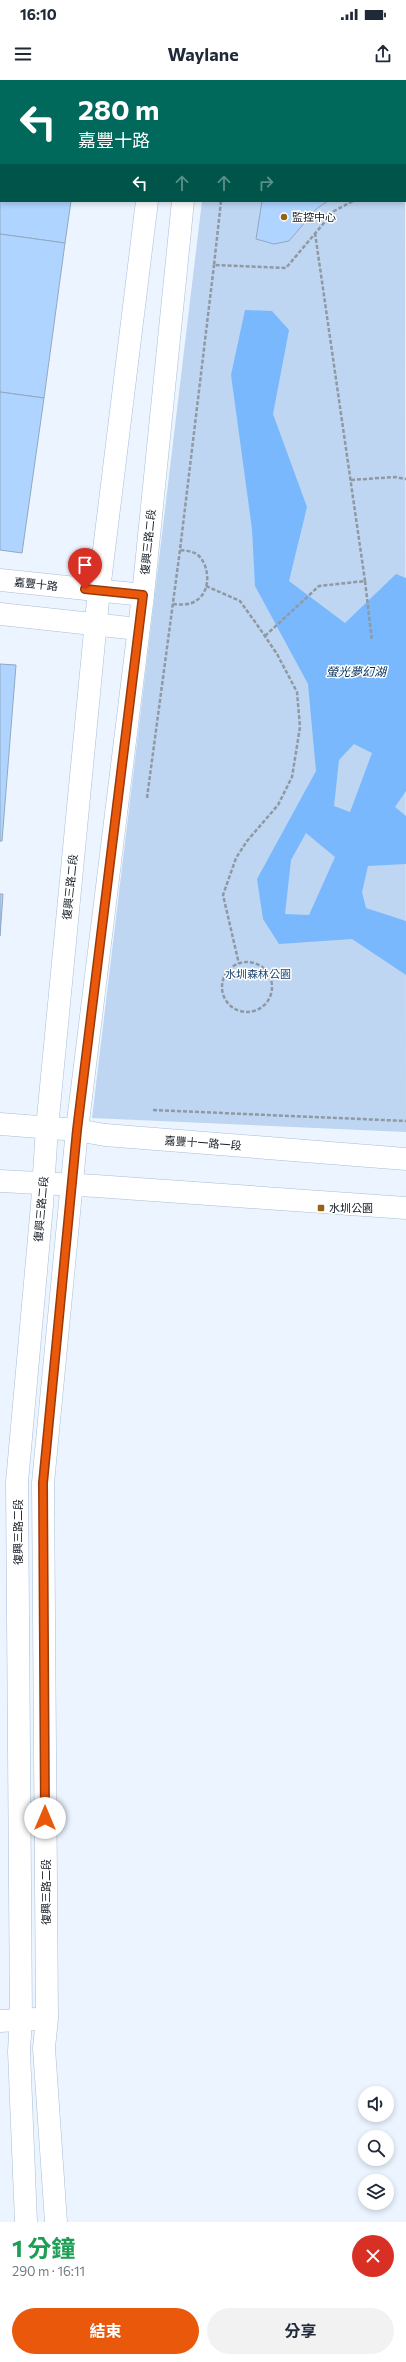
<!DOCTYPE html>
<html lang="zh-TW">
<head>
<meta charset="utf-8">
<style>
	:root { --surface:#fff; --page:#f2f2f3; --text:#1f2937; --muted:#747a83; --accent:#ea580c }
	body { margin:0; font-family:Commissioner,"Noto Sans TC",sans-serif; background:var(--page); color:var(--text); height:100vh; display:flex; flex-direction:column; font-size:15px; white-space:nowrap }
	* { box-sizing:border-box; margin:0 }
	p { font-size:13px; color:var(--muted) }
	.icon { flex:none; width:22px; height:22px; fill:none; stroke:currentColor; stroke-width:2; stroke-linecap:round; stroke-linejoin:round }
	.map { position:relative; height:2142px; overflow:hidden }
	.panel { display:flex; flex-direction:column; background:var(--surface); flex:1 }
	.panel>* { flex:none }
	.guide { position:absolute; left:0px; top:0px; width:406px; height:122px; box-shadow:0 2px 6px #0003; background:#00695c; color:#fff; overflow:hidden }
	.controls { position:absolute; left:358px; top:2006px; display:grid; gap:8px }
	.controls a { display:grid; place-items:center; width:36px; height:36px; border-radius:50%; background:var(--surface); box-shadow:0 2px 6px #0003; font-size:20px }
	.pin { position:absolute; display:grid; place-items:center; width:34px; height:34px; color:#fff; margin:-41px -17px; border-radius:50% 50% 50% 0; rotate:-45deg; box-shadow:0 0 4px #0007 }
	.pin .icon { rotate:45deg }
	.me { position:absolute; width:44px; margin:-22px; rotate:0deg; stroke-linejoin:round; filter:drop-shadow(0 0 3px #0008) }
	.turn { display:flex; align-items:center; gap:14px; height:84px; padding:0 12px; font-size:18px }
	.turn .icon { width:52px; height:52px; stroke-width:2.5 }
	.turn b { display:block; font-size:28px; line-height:34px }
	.lanes { display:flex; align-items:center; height:38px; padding:0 12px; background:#0003; justify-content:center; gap:20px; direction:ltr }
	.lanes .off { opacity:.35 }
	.round { display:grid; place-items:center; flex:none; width:42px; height:42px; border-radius:21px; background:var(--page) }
	.overview { display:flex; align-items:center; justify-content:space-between; height:68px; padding:0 12px }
	h1 { font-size:24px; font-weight:700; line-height:30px; color:#1e9e55 }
	.primary-button { display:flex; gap:8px; margin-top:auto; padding:8px 12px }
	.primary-button a { flex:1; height:46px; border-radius:24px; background:var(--accent); color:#fff; font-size:16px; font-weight:700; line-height:46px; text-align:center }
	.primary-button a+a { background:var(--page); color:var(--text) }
	.status { display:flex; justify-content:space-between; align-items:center; height:28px; padding:0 20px; background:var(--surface); direction:ltr }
	.status svg { height:11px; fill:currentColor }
	header { display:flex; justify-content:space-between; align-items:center; height:52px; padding:0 12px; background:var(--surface); font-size:18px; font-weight:700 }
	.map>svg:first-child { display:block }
</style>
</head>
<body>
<div class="status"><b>16:10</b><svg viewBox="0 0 49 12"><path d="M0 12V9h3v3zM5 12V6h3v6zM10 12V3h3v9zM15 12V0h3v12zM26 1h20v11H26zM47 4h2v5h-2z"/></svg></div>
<header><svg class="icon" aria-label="menu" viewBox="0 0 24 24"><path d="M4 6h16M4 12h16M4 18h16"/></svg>Waylane<svg class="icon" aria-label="share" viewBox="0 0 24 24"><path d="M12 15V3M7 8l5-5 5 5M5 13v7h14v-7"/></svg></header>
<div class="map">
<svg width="406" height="2142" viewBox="0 0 406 2142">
	<rect width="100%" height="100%" fill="#ebf4ff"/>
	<g fill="#bed6f1">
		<path d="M216 0H341L346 1H216Z"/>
		<path d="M405 11 406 1052 92 1038 202 121H405Z"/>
	</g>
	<path fill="#79b8fd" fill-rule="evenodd" d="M245 230 272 231 289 250 273 334 307 427 289 501 345 543 396 494 406 498V711L395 727 406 736V784L368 786 362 812 366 828 406 841V895L352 859 279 864 263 839 257 799 316 691 308 604 255 506 252 449 231 295ZM354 664 372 673 350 732 334 726 339 680ZM306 753 335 777 309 835 285 834 291 780Z"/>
	<g fill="#afd4ff" stroke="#92a8c1">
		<path d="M0 0 41 1H1V121H71L65 163 0 154Z"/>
		<path d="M405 52H406L405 95Z"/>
		<path d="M262 121H328L316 129 289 161 274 164 256 159Z"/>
		<path d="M0 154 65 163 44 318 0 312Z"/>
		<path d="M0 312 44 318 22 473 0 470Z"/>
		<path d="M0 584 16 585 2 761H0Z"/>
		<path d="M0 814H3L0 856Z"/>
	</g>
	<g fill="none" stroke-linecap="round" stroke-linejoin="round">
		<g stroke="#a8bfd8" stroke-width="23">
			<g id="minor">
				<path d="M161 1V0"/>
				<path d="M195 1V0"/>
				<path d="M0 500 143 515"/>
				<path d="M0 534 138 549"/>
				<path d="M0 1941 36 1939"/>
				<path d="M26 2142 19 1971 21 1940 17 1402 42 1125 47 1048 99 510 147 121"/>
				<path d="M56 2142 44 1968 47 1938 43 1403 77 1050 143 515 183 121"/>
			</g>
		</g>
		<g stroke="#a8bfd8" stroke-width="23">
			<g id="tertiary">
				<path d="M0 1044 77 1050 105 1055 406 1079"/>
				<path d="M0 1101 96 1106 406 1128"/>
			</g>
		</g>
		<g stroke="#9099a3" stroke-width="2.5" stroke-dasharray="4 2" stroke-linecap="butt">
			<path d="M405 39H406"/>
			<path d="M405 106H406"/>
			<path d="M221 121 214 185 286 188 334 131 353 121"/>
			<path d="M315 153 365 501"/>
			<path d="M351 400 395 397 406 399"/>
			<path d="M206 506 240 521 258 546 277 574 297 612 300 647 292 697 278 725 247 761 236 778 223 815 239 884"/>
			<path d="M173 524C181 525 191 525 197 520 211 511 210 486 198 475 193 471 186 471 180 470"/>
			<path d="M265 556 319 506 365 501 372 561"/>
			<path d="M147 718 180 470 214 185"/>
			<circle cx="247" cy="907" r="25"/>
			<path d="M153 1030 406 1041"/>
		</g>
		<use href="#minor" stroke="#fff" stroke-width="22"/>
		<use href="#tertiary" stroke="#fff" stroke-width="22"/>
	</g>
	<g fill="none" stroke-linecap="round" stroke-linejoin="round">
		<g stroke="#983908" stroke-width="10">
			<path id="route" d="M45 1738 43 1403 77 1050 143 515 85 509"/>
		</g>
		<use href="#route" stroke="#ea580c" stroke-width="7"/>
	</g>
	<g fill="#956315" stroke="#fff" stroke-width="1.5">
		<circle cx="284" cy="137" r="4"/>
		<rect x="317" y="1124" width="8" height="8" rx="2"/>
	</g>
	<g text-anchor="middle" stroke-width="3" stroke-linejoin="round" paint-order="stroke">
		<g font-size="11" fill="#131b24" stroke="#fff" text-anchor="start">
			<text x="292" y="141">監控中心</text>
			<text x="329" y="1132">水圳公園</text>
		</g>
		<g font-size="11" fill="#131b24" stroke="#fff">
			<text transform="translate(148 462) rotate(-84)" y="4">復興三路二段</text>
			<text transform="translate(36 504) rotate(6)" y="4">嘉豐十路</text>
			<text transform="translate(70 807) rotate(-84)" y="4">復興三路二段</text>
			<text transform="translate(203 1063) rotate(4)" y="4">嘉豐十一路一段</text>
			<text transform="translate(41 1129) rotate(-85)" y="4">復興三路二段</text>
			<text transform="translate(18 1452) rotate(-90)" y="4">復興三路二段</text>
			<text transform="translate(46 1812) rotate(-90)" y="4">復興三路二段</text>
		</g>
		<g font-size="11" fill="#1b4673" stroke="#fff">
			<text x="258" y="898">水圳森林公園</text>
		</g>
		<g font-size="12" font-style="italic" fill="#002e59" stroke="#fff">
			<text x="356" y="596">螢光夢幻湖</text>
		</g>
	</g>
</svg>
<div class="controls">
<a><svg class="icon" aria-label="sound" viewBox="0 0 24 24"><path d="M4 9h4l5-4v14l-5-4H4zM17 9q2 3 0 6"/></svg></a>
<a><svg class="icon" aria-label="search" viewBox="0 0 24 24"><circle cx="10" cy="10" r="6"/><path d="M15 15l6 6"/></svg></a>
<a><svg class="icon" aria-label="layers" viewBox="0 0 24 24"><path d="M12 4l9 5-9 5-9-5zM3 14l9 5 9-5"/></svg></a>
</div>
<div class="pin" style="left:85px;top:509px;background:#d93025"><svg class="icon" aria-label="arrive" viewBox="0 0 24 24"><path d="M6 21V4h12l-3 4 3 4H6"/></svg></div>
<svg class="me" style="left:45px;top:1738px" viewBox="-20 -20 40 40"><circle r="19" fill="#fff"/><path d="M0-13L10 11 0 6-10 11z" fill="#ea580c"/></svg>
<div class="guide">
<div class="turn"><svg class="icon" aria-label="left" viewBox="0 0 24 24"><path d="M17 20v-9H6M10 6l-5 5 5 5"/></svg><div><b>280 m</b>嘉豐十路</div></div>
<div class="lanes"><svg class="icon" aria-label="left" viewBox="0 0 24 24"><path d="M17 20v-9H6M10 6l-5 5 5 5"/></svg><svg class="icon off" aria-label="ahead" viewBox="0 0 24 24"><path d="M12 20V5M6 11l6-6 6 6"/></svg><svg class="icon off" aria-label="ahead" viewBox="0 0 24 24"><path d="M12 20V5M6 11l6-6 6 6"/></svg><svg class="icon off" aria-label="right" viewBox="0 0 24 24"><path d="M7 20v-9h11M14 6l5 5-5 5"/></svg></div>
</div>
</div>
<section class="panel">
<div class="overview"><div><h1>1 分鐘</h1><p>290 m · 16:11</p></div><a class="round" style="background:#d93025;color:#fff"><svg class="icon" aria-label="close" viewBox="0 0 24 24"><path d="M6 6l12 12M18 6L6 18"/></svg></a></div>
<div class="primary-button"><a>結束</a><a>分享</a></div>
</section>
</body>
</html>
